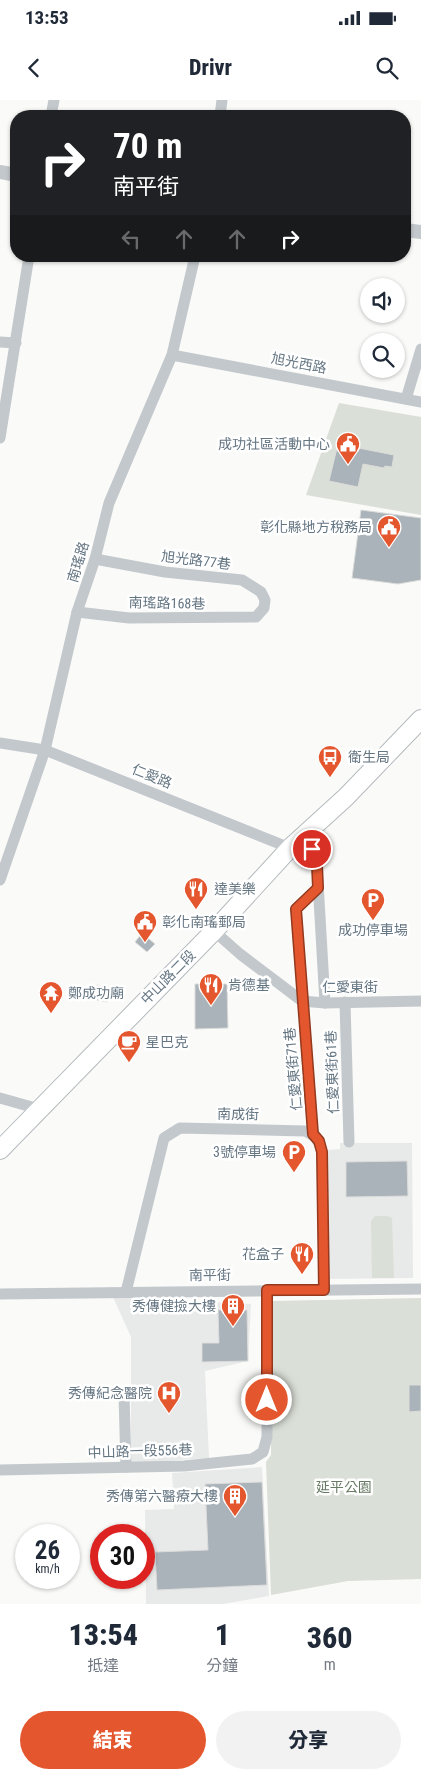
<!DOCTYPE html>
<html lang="zh-TW">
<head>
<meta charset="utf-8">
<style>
	:root { --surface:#fff; --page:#f2f2f3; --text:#1f2937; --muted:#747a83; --accent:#e4572e }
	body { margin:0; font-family:"Roboto Condensed","Noto Sans TC",sans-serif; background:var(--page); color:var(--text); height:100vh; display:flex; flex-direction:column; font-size:19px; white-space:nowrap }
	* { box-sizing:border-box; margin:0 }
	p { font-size:16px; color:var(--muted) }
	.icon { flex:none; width:28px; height:28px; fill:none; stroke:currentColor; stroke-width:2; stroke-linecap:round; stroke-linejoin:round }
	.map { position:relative; height:1504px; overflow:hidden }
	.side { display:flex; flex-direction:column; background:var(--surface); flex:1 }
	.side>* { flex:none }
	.top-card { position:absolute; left:10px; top:10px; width:401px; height:152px; border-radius:20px; box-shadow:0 1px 4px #0004; background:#202124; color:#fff; overflow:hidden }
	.buttons { position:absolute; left:360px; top:178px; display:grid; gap:10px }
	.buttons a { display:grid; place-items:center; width:45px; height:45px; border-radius:50%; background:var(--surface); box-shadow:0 1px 4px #0004; font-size:25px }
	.speed { position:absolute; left:15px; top:1424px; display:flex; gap:10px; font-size:25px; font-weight:700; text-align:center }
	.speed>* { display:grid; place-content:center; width:65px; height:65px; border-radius:50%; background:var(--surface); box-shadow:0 1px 4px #0004; line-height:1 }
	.speed small { font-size:12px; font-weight:400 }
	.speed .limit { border:8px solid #d22; background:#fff; color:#111 }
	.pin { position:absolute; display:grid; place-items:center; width:42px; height:42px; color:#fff; margin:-21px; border:2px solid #fff; border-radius:50%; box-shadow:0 1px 5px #0007 }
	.me { position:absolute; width:55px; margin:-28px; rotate:0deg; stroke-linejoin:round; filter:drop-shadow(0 0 4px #0008) }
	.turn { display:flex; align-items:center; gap:18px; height:105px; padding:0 20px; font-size:22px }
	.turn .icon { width:65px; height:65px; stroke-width:2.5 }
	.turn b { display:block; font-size:35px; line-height:42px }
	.lanes { display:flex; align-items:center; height:48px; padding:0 20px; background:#0003; justify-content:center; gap:25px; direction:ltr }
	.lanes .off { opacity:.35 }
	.eta { display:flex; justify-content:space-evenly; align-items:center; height:85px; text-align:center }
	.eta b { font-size:30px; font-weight:800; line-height:35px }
	.button { display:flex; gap:10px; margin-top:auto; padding:10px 20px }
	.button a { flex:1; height:58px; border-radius:30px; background:var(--accent); color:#fff; font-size:20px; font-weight:800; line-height:58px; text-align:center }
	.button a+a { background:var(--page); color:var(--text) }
	.status { display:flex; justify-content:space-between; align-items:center; height:35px; padding:0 25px; background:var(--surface); direction:ltr }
	.status svg { height:14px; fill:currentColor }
	header { display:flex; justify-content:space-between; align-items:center; height:65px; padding:0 20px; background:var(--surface); font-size:22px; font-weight:800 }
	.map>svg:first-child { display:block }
</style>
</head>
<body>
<div class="status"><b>13:53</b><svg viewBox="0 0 49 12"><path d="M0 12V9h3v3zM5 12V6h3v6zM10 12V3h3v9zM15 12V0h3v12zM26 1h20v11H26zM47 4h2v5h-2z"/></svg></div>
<header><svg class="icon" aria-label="back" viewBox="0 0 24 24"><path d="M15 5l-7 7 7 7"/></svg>Drivr<svg class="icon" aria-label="search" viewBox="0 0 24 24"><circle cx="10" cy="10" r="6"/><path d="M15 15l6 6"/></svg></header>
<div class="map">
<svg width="421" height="1504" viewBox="0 0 421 1504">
	<rect width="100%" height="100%" fill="#fafaf8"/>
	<g fill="#e8e9e9">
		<path d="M340 1043H412L413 1178 327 1179V1050L340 1049Z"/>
		<path d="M113 1197 251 1204 248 1261 205 1271 209 1358 131 1363V1237Z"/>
		<path d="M262 1367 269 1496 223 1504H146L145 1410 174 1409 172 1373Z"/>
	</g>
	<g fill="#dadfd7">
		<path d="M339 303 421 317V415L306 395Z"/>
		<path d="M375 1116H387L392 1118 394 1178H372L371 1121Z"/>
		<path d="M421 1198V1479L348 1481 271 1495 266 1362 271 1355 272 1201Z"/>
	</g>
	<g fill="#aab3b9" stroke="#dcdcda">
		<path d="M338 344 394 355 392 367 385 366 384 368 363 364 358 387 329 381Z"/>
		<path d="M361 410 421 418V480L398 484 352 478Z"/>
		<path d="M142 833 155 844 147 852 135 842Z"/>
		<path d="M195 884H227L228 928 195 929Z"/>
		<path d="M97 885 110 889 107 902 93 899Z"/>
		<path d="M407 1061 408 1096 346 1097V1062Z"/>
		<path d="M218 1210H247L248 1261 202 1262V1243H219Z"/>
		<path d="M409 1285H421V1311L409 1312Z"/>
		<path d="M262 1382 267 1485 157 1490 155 1452 208 1450 205 1384Z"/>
	</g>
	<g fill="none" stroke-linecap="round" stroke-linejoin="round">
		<g stroke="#b5babe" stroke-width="20">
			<path id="primary" d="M0 1050 214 831 290 748 346 697 421 619"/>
		</g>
		<g stroke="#c3c8cc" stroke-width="11">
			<path d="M51 16 54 0"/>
			<path d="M220 16 222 0"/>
			<path d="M0 242 16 243"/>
			<path d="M172 255 421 302"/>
			<path d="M406 299 421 249"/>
			<path d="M0 338 29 156"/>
			<path d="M77 512 129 518 256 517 264 508 265 500 261 492 242 480 165 472 95 459"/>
			<path d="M0 643 45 650 290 748"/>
			<path d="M307 733 317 765 325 903"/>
			<path d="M0 780 45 650 77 512 95 459 109 403 172 255 195 156"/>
			<path d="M214 831 240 854 302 901 325 903 421 901"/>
			<path d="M345 902 349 1042"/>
			<path d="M0 998 39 1009"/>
			<path d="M313 1034 296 809 318 788"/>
			<path d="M126 1192 164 1038 180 1028 305 1031C316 1036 319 1041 322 1052L324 1189"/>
			<path d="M0 1194 421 1189"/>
			<path d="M124 1295 126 1367"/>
			<path d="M0 1370 184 1366 252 1359 263 1352 267 1337V1190"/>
		</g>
		<g stroke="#c3c8cc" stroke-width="14">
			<path d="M0 72 16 75"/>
			<path d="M405 130 421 132"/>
		</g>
		<use href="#primary" stroke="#fff" stroke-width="18"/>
	</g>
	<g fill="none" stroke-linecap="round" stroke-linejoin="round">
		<g stroke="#94391e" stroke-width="12">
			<path id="route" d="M267 1300V1190H324L322 1052 319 1041 313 1034 296 809 318 788 317 765 312 749"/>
		</g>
		<use href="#route" stroke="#e4572e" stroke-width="9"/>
	</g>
	<defs>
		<g id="civic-pin" transform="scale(1.25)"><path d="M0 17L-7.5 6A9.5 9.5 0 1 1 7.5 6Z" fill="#e4572e" stroke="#fff"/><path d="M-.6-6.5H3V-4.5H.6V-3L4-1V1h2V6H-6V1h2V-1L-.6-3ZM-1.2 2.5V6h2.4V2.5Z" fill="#fff"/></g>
		<g id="bus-pin" transform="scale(1.25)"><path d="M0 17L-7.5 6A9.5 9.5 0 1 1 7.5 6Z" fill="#e4572e" stroke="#fff"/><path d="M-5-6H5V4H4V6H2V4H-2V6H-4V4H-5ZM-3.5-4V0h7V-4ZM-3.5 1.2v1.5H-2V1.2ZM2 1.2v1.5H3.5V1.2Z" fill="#fff"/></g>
		<g id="restaurant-pin" transform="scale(1.25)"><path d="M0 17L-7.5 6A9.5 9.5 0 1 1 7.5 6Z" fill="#e4572e" stroke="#fff"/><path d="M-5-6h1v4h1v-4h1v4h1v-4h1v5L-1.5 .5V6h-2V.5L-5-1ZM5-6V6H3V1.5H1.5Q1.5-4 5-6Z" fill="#fff"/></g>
		<g id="parking-pin" transform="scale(1.25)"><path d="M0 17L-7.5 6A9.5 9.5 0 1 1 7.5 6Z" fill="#e4572e" stroke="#fff"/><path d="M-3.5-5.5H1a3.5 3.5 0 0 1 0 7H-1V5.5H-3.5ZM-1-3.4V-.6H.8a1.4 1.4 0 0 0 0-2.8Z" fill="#fff"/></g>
		<g id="temple-pin" transform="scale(1.25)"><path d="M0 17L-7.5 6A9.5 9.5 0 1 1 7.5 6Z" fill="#e4572e" stroke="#fff"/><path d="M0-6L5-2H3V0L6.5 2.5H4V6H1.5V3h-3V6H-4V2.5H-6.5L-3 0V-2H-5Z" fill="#fff"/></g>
		<g id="cafe-pin" transform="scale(1.25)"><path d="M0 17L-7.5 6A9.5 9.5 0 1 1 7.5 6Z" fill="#e4572e" stroke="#fff"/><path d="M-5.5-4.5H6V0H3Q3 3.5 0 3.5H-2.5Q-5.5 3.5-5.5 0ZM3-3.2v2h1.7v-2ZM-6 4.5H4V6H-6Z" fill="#fff"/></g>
		<g id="building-pin" transform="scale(1.25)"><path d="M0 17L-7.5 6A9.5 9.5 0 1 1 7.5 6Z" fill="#e4572e" stroke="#fff"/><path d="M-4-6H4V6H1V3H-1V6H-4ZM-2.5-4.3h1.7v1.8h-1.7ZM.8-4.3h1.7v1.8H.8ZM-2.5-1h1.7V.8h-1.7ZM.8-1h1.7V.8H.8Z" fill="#fff"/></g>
		<g id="hospital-pin" transform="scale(1.25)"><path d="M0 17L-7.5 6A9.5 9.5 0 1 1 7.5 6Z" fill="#e4572e" stroke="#fff"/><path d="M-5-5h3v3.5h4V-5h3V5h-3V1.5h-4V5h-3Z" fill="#fff"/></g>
	</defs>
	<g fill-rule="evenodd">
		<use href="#civic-pin" x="348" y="344"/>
		<use href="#civic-pin" x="389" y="427"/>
		<use href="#bus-pin" x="330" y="657"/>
		<use href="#restaurant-pin" x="196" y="789"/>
		<use href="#parking-pin" x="373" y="800"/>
		<use href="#civic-pin" x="145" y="822"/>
		<use href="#restaurant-pin" x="211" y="885"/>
		<use href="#temple-pin" x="51" y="893"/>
		<use href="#cafe-pin" x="129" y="942"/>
		<use href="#parking-pin" x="294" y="1052"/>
		<use href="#restaurant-pin" x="302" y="1154"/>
		<use href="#building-pin" x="233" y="1206"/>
		<use href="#hospital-pin" x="169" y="1293"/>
		<use href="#building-pin" x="235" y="1396"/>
	</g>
	<g text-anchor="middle" stroke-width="5" stroke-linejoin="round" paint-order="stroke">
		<g font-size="14" fill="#657683" stroke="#fff">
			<text transform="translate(299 263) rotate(11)" y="5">旭光西路</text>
			<text transform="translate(196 460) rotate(7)" y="5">旭光路77巷</text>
			<text transform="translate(78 462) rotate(-73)" y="5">南瑤路</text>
			<text transform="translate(167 503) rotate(1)" y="5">南瑤路168巷</text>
			<text transform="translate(152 676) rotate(22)" y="5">仁愛路</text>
			<text transform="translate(168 877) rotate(-45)" y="5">中山路二段</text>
			<text x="350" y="892">仁愛東街</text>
			<text transform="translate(293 969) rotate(-95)" y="5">仁愛東街71巷</text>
			<text transform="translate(332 972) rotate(-92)" y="5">仁愛東街61巷</text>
			<text transform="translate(238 1014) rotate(1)" y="5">南成街</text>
			<text transform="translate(210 1175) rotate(-1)" y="5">南平街</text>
			<text transform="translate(140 1351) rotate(-2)" y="5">中山路一段556巷</text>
		</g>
		<g font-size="14" fill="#657683" stroke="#fff" text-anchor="end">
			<text x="330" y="349">成功社區活動中心</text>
			<text x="372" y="432">彰化縣地方稅務局</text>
			<text x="348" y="662" text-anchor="start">衛生局</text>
			<text x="214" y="794" text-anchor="start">達美樂</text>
			<text x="162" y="827" text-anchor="start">彰化南瑤郵局</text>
			<text x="373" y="835" text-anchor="middle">成功停車場</text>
			<text x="228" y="890" text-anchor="start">肯德基</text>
			<text x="68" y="898" text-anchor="start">鄭成功廟</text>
			<text x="146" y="947" text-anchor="start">星巴克</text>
			<text x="276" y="1057">3號停車場</text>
			<text x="284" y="1159">花盒子</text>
			<text x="216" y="1211">秀傳健撿大樓</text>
			<text x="152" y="1298">秀傳紀念醫院</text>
			<text x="218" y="1401">秀傳第六醫療大樓</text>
		</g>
		<g font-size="14" fill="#687a64" stroke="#fff">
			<text x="344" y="1392">延平公園</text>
		</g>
	</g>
</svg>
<div class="buttons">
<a><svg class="icon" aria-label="sound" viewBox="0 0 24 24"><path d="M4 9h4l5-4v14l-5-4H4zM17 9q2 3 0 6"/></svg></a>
<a><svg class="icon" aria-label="search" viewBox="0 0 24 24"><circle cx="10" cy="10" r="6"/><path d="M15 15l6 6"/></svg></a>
</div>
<div class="speed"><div>26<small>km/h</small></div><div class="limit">30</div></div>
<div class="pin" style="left:312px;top:749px;background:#d93025"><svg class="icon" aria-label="arrive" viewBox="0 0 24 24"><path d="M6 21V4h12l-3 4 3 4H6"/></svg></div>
<svg class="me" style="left:267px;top:1300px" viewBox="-20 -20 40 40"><circle r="17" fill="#e4572e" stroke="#fff" stroke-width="3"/><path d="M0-11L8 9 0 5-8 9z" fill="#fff"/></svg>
<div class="top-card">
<div class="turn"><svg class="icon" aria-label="right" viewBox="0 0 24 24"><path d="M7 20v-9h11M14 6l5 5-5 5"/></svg><div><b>70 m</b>南平街</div></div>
<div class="lanes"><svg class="icon off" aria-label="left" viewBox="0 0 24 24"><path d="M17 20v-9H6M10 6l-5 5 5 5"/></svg><svg class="icon off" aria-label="ahead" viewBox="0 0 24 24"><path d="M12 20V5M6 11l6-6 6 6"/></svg><svg class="icon off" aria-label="ahead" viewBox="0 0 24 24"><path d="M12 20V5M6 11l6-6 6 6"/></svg><svg class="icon" aria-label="right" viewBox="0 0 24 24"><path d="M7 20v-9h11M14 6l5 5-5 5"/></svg></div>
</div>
</div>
<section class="side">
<div class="eta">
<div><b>13:54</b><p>抵達</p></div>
<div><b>1</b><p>分鐘</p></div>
<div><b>360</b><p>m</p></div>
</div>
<div class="button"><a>結束</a><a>分享</a></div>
</section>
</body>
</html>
